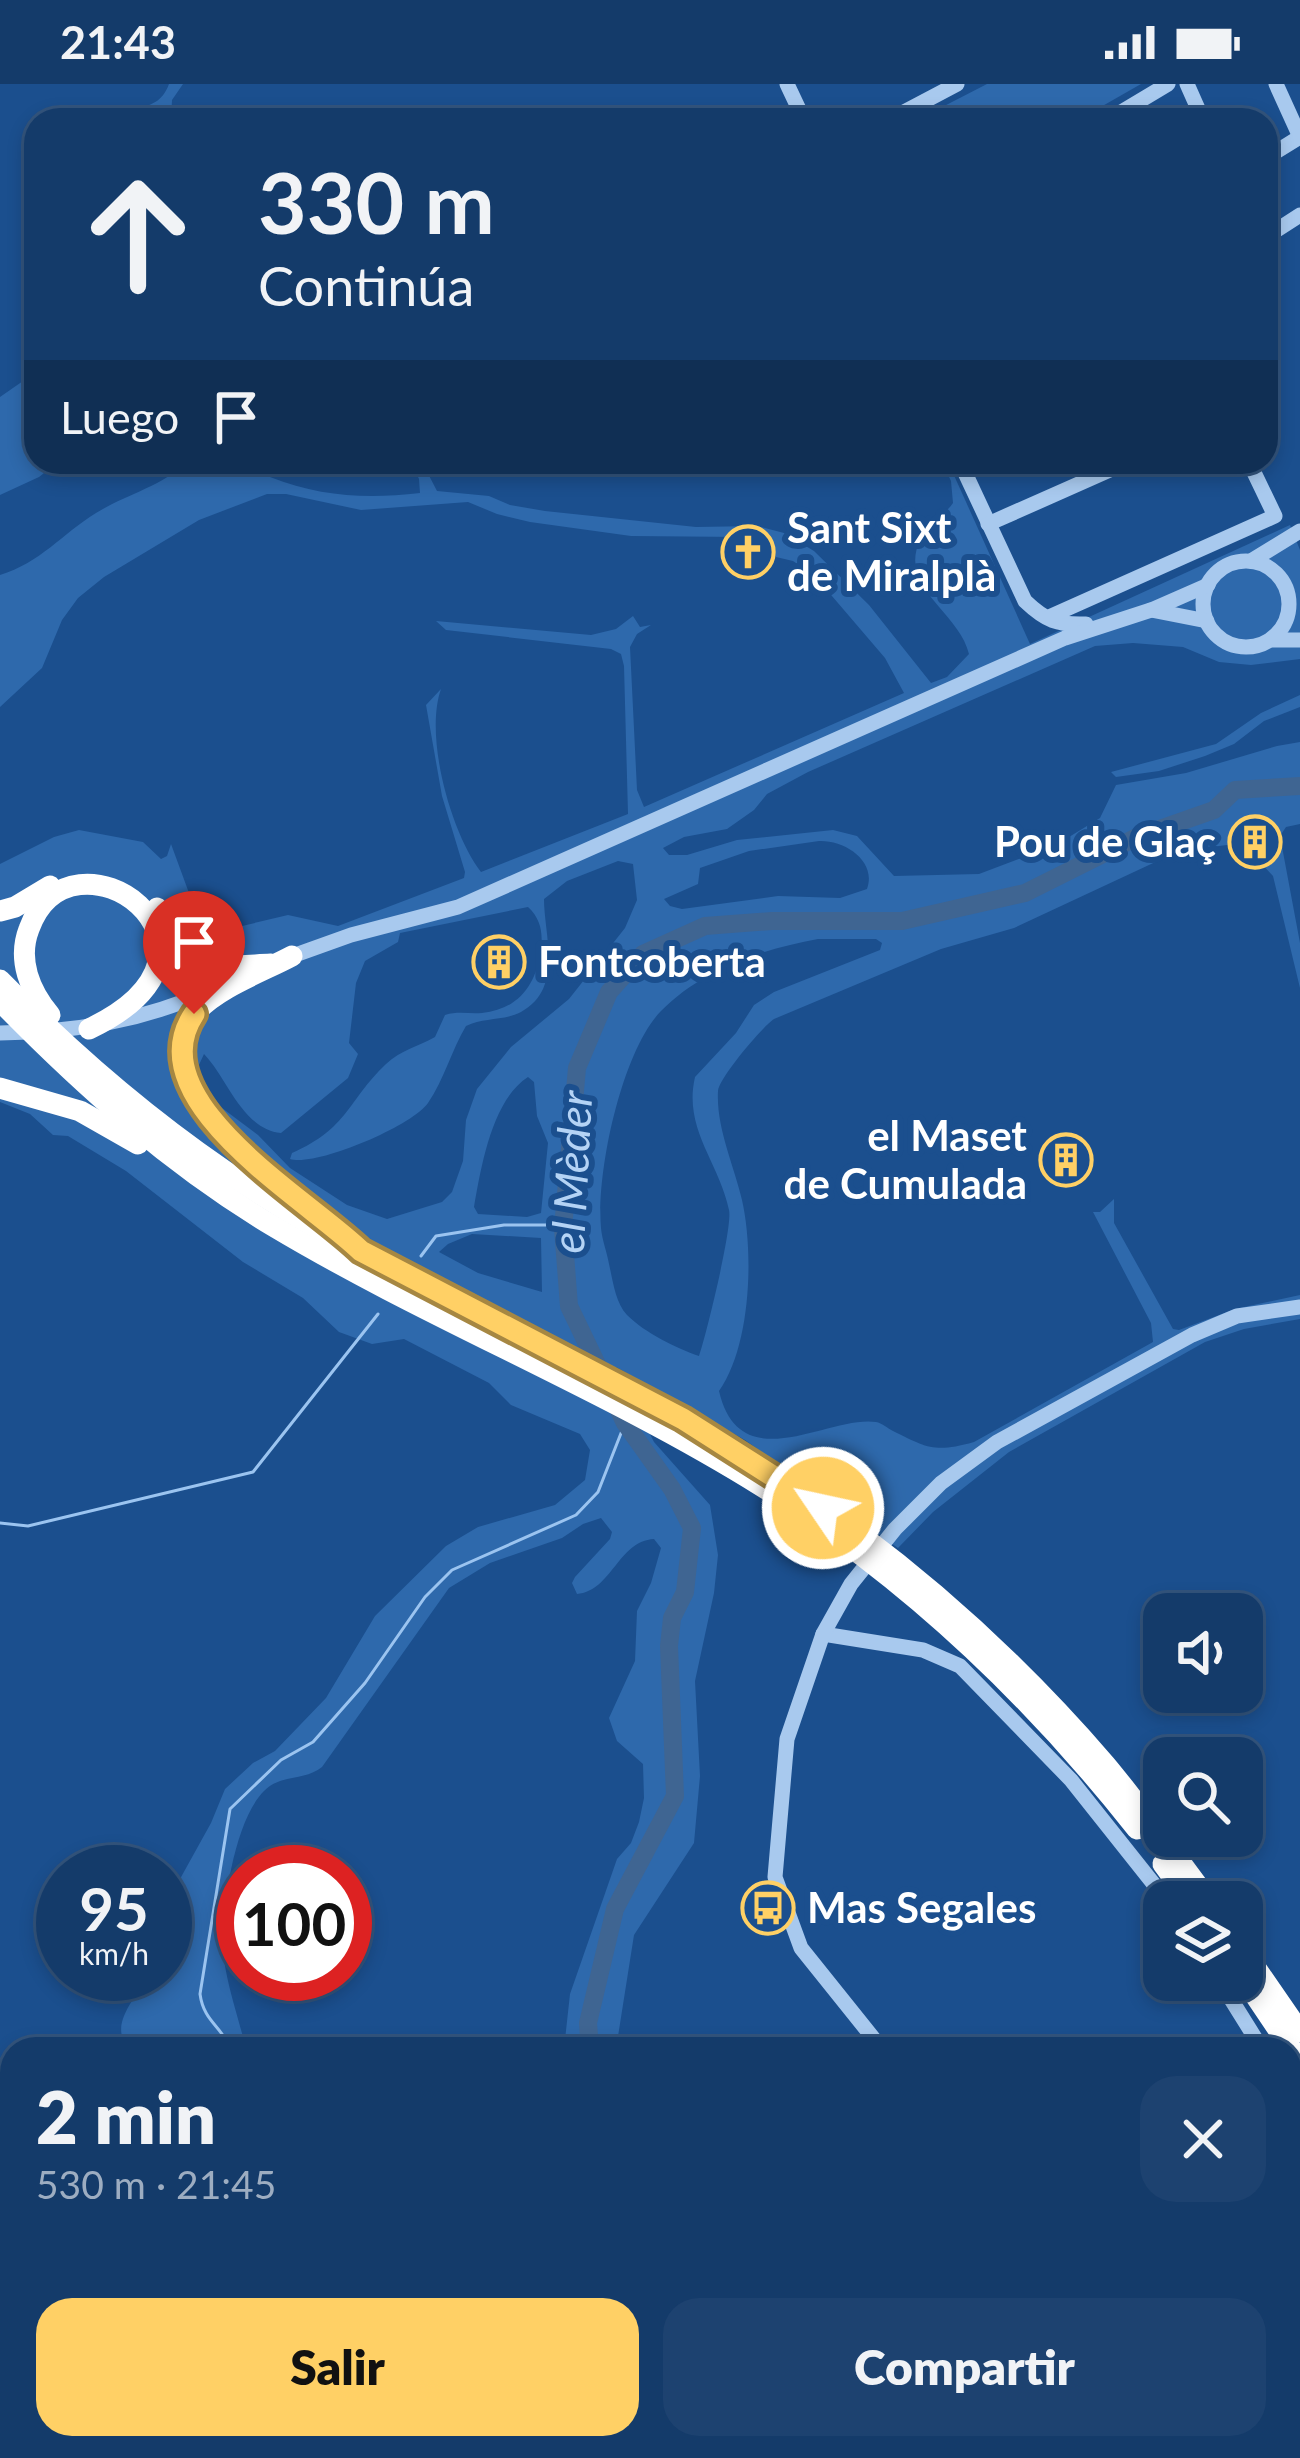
<!DOCTYPE html>
<html lang="es">
<head>
<meta charset="utf-8">
<style>
	:root { --surface:#143b6a; --page:#1d4270; --text:#f1f3f6; --muted:#9dadc1; --line:#33557e; --accent:#ffd065 }
	body { margin:0; font-family:Lato,sans-serif; background:var(--page); color:var(--text); height:100vh; display:flex; flex-direction:column; font-size:45px; white-space:nowrap }
	* { box-sizing:border-box; margin:0 }
	p { font-size:39px; color:var(--muted) }
	.icon { flex:none; width:66px; height:66px; fill:none; stroke:currentColor; stroke-width:2; stroke-linecap:round; stroke-linejoin:round }
	.map { position:relative; flex:1; overflow:hidden }
	.sheet { position:absolute; left:0px; top:1953px; width:1302px; height:423px; display:flex; flex-direction:column; background:var(--surface); border-radius:36px 36px 0 0; box-shadow:0 6px 18px #0003,0 0 0 3px var(--line) }
	.sheet>* { flex:none }
	.top-card { position:absolute; left:24px; top:24px; width:1254px; height:366px; border-radius:36px; box-shadow:0 6px 18px #0003,0 0 0 3px var(--line); background:#143b6a; color:var(--text); overflow:hidden }
	.fabs { position:absolute; left:1143px; top:1509px; display:grid; gap:24px }
	.fabs a { display:grid; place-items:center; width:120px; height:120px; border-radius:24px; background:var(--surface); box-shadow:0 6px 18px #0003,0 0 0 3px var(--line); font-size:60px }
	.speed { position:absolute; left:36px; top:1761px; display:flex; gap:24px; font-size:60px; font-weight:700; text-align:center }
	.speed>* { display:grid; place-content:center; width:156px; height:156px; border-radius:50%; background:var(--surface); box-shadow:0 6px 18px #0003,0 0 0 3px var(--line); line-height:1 }
	.speed small { font-size:30px; font-weight:400 }
	.speed .limit { border:18px solid #d22; background:#fff; color:#111 }
	.pin { position:absolute; display:grid; place-items:center; width:102px; height:102px; color:#fff; margin:-123px -51px; border-radius:50% 50% 50% 0; rotate:-45deg; box-shadow:0 0 12px #0007 }
	.pin .icon { rotate:45deg }
	.me { position:absolute; width:132px; margin:-66px; rotate:304deg; stroke-linejoin:round; filter:drop-shadow(0 0 9px #0008) }
	.turn { display:flex; align-items:center; gap:42px; height:252px; padding:0 36px; font-size:54px }
	.turn .icon { width:156px; height:156px; stroke-width:2.5 }
	.turn b { display:block; font-size:84px; line-height:102px }
	.then { display:flex; align-items:center; height:114px; padding:0 36px; background:#0003; gap:24px; font-size:45px }
	.round { display:grid; place-items:center; flex:none; width:126px; height:126px; border-radius:36px; background:var(--page) }
	.head { display:flex; align-items:center; justify-content:space-between; height:204px; padding:0 36px }
	h1 { font-size:72px; font-weight:800; line-height:90px }
	.action { display:flex; gap:24px; margin-top:auto; padding:24px 36px }
	.action a { flex:1; height:138px; border-radius:36px; background:var(--accent); color:#111; font-size:48px; font-weight:800; line-height:138px; text-align:center }
	.action a+a { background:var(--page); color:var(--text) }
	.status { display:flex; justify-content:space-between; align-items:center; height:84px; padding:0 60px; background:var(--surface); direction:ltr }
	.status svg { height:33px; fill:currentColor }
	.map>svg:first-child { display:block }
</style>
</head>
<body>
<div class="status"><b>21:43</b><svg viewBox="0 0 49 12"><path d="M0 12V9h3v3zM5 12V6h3v6zM10 12V3h3v9zM15 12V0h3v12zM26 1h20v11H26zM47 4h2v5h-2z"/></svg></div>
<div class="map">
<svg width="1300" height="2374" viewBox="0 0 1300 2374">
	<rect width="100%" height="100%" fill="#1b4f8e"/>
	<g fill="#2e69ac" fill-rule="evenodd">
		<path d="M169 0H183L172 16 171 36 115 35 114 21C137 26 160 25 169 0Z"/>
		<path d="M987 0H1141L1078 36H917Z"/>
		<path d="M36 288V378H58L39 393 0 411V313Z"/>
		<path d="M188 378H264L270 393C321 413 367 415 420 409L419 395 411 378H422L437 407 489 412 510 421 545 427 696 443 757 442 784 449 814 467 869 521 931 599 947 593 969 570C959 527 896 503 921 454 928 439 944 432 953 419L951 397 942 378H948L1030 560 1290 441 1300 466V575L1251 581 1219 578 1183 563 1133 559 1095 562 808 688 767 710 754 726 727 745 684 753 663 764 669 771H687L737 756 833 746 857 752 894 792 979 790 1056 761 1100 734 1116 701 1186 689 1277 662 1300 658V740L1286 743 1280 752 1300 859V904L1273 792 1261 779 1227 761 1179 767 1014 844 941 865 774 935C762 943 719 994 718 1007 716 1044 734 1081 742 1116 754 1169 751 1262 719 1307 740 1397 828 1331 876 1338 882 1339 887 1344 893 1347 927 1364 935 1369 974 1358L1153 1258 1151 1239 1093 1128H1100L1114 1115V1139L1173 1245 1179 1246 1235 1225 1300 1211V1235L1244 1245 1205 1258 1009 1368 933 1428 898 1464 745 1356 616 1283 654 1358 710 1421 718 1471 714 1509 695 1597 700 1692 694 1759 634 1851 616 1965H564L570 1910 617 1775 631 1759 639 1738 644 1714 643 1680 617 1657 609 1634 635 1577 637 1527 651 1499 661 1464 654 1455C618 1457 612 1507 577 1510L572 1499 575 1493 610 1455 612 1448 601 1434 583 1440 562 1454 490 1479 449 1504 322 1683C305 1697 280 1690 264 1707 233 1738 220 1832 224 1875 228 1905 239 1935 246 1965H130C106 1942 137 1913 149 1890H165V1822L211 1739 225 1705 253 1679 275 1667 326 1614 375 1532 446 1462 478 1443 555 1421 585 1396 590 1366 580 1350 511 1321 489 1299 404 1255 372 1260 339 1248 303 1214 243 1178 126 1087 68 1052 53 1051 30 1030 0 1018V780L54 753 79 746 143 758 161 775 167 772 171 760 196 828 206 843 221 847 288 831 338 842 464 794 465 788 442 712 426 621 441 605C424 653 451 749 481 788L628 730 624 582 621 570 611 565 446 546 436 537 591 551 616 545 633 532 640 543 651 541 637 550 630 563 637 706 644 723 904 609 885 574 814 491 793 477 776 473 768 463 742 453 631 452 530 438 497 430 468 418 361 426 286 410H267L199 436 104 493 78 514 62 536 42 584 0 623V491C40 479 62 450 96 429 127 410 160 403 188 378ZM819 757C845 756 877 777 867 805L840 814 778 812 682 825 670 822 664 815 698 800 700 784 749 767ZM618 777 633 780 637 816 625 844 569 915 511 963 477 1005 466 1036 463 1077 452 1108 442 1118 387 1135 347 1121 290 1084 258 1051 218 1021 205 1005 198 983 204 970C228 995 242 1045 281 1049L348 994 358 970 349 959 356 899 365 877 398 858 400 849 528 823C541 835 543 849 541 866 536 901 519 925 482 929 468 930 458 927 445 931L435 953C417 963 401 966 386 980 347 1017 349 1044 292 1069L290 1075C316 1083 412 1042 428 1019 444 996 452 965 466 942 484 933 504 937 521 928 564 905 544 851 544 815L567 797ZM818 855H876L882 859 880 866 774 908 754 921 736 949 695 993C683 1045 719 1078 729 1126 733 1142 706 1252 699 1272 676 1264 645 1249 627 1231 615 1218 613 1197 609 1180 607 1168 602 1156 601 1144 596 1088 622 967 661 927 702 885 763 865 818 855ZM528 993 534 998 537 1032 548 1059 541 1129 527 1133 478 1130 474 1123C481 1083 492 1016 528 993ZM472 1150 541 1154 542 1208 478 1189 439 1168 448 1160Z"/>
		<path d="M1300 611V623L1264 637 1234 660 1205 672 1159 687 1116 693 1111 688 1216 660 1261 629Z"/>
	</g>
	<g fill="none" stroke-linecap="round" stroke-linejoin="round">
		<g stroke="#9bc4f0" stroke-width="3">
			<path d="M421 1172 436 1152 504 1141H564"/>
			<path d="M0 1439 28 1442 253 1388 378 1230"/>
			<path d="M229 1965C223 1942 204 1939 200 1910L230 1725 281 1676 313 1658 365 1599 425 1513 452 1486 576 1431 598 1408 625 1339"/>
			<path d="M0 2256 12 2251"/>
		</g>
		<g stroke="#3f6592" stroke-width="18">
			<path d="M590 1965 588 1939 615 1825 675 1712 669 1562 672 1534 685 1508 692 1444 672 1405 625 1339 569 1222 563 1144 577 984 609 908 643 870 705 842 772 837H902L1025 809 1137 753 1214 726 1235 706 1300 702"/>
			<path d="M627 2374 630 2364"/>
		</g>
		<g stroke="#a8c9ee" stroke-width="15">
			<path d="M787 0 804 36"/>
			<path d="M1187 0 1203 36"/>
			<path d="M1276 0 1300 53"/>
			<path d="M889 36 957 0"/>
			<path d="M1108 36 1168 0"/>
			<path d="M1266 74 1300 53"/>
			<path d="M1266 153 1300 131"/>
			<path d="M960 378 1025 517C1046 537 1057 541 1086 540"/>
			<path d="M988 440 1128 378"/>
			<path d="M1251 477 1300 447"/>
			<circle cx="1246" cy="520" r="43"/>
			<path d="M1151 526 1207 537"/>
			<path d="M1051 532 1275 432 1249 378"/>
			<path d="M1270 556H1300"/>
			<path d="M284 875 351 851 458 823 1065 554 1151 526 1208 501"/>
			<path d="M0 949C77 948 142 937 212 906"/>
			<path d="M823 1550 923 1566 960 1582 1071 1696 1168 1818"/>
			<path d="M1219 1896 1262 1965"/>
			<path d="M882 1965 801 1864 775 1793 787 1655 823 1550 851 1500 895 1445 941 1399 997 1358 1192 1251 1237 1232 1300 1223"/>
			<path d="M1290 2008 1300 2023"/>
			<path d="M902 2374 903 2364"/>
		</g>
		<g stroke="#fff" stroke-width="21">
			<path d="M157 824C199 889 194 884 271 880"/>
			<path d="M0 827 15 823 50 802"/>
			<path d="M292 872C262 888 219 903 196 928 125 1003 296 1104 339 1145"/>
			<path d="M0 896C91 989 193 1073 306 1138 463 1229 633 1298 785 1398 906 1477 1011 1571 1105 1680 1142 1724 1175 1772 1210 1818"/>
			<path d="M0 917C83 1002 171 1081 273 1142 432 1237 606 1305 763 1403 908 1494 1032 1612 1137 1745"/>
			<path d="M50 931C30 907 17 876 29 845 70 730 261 863 89 945"/>
			<path d="M0 1004 80 1027 138 1060"/>
			<path d="M1163 1780 1191 1818"/>
			<path d="M1242 1864 1300 1948"/>
			<path d="M1242 1892 1300 1978"/>
		</g>
	</g>
	<g fill="none" stroke-linecap="round" stroke-linejoin="round">
		<g stroke="#a68742" stroke-width="30">
			<path id="route" d="M194 930C136 1017 308 1115 361 1167L683 1335 823 1424"/>
		</g>
		<use href="#route" stroke="#ffd065" stroke-width="21"/>
	</g>
	<defs>
		<g id="church-ring" transform="scale(2.7)"><circle r="9.5" fill="#1b4f8e" stroke="#ffd065" stroke-width="1.5"/><path d="M-1.2-6h2.4v3.5h3.3v2.4h-3.3V6h-2.4V-.1h-3.3v-2.4h3.3Z" fill="#ffd065"/></g>
		<g id="building-ring" transform="scale(2.7)"><circle r="9.5" fill="#1b4f8e" stroke="#ffd065" stroke-width="1.5"/><path d="M-4-6H4V6H1V3H-1V6H-4ZM-2.5-4.3h1.7v1.8h-1.7ZM.8-4.3h1.7v1.8H.8ZM-2.5-1h1.7V.8h-1.7ZM.8-1h1.7V.8H.8Z" fill="#ffd065"/></g>
		<g id="bus-ring" transform="scale(2.7)"><circle r="9.5" fill="#1b4f8e" stroke="#ffd065" stroke-width="1.5"/><path d="M-5-6H5V4H4V6H2V4H-2V6H-4V4H-5ZM-3.5-4V0h7V-4ZM-3.5 1.2v1.5H-2V1.2ZM2 1.2v1.5H3.5V1.2Z" fill="#ffd065"/></g>
	</defs>
	<g fill-rule="evenodd">
		<use href="#church-ring" x="748" y="468"/>
		<use href="#building-ring" x="1255" y="758"/>
		<use href="#building-ring" x="499" y="878"/>
		<use href="#building-ring" x="1066" y="1076"/>
		<use href="#bus-ring" x="768" y="1824"/>
	</g>
	<g text-anchor="middle" stroke-width="12" stroke-linejoin="round" paint-order="stroke">
		<g font-size="42" font-weight="bold" fill="#fff" stroke="#1b4f8e" text-anchor="start">
			<text x="787" y="459">Sant Sixt<tspan x="787" dy="48">de Miralplà</tspan></text>
			<text x="1216" y="773" text-anchor="end">Pou de Glaç</text>
			<text x="538" y="893">Fontcoberta</text>
			<text x="1027" y="1067" text-anchor="end">el Maset<tspan x="1027" dy="48">de Cumulada</tspan></text>
			<text x="807" y="1839">Mas Segales</text>
		</g>
		<g font-size="45" font-style="italic" fill="#b4d3f5" stroke="#1b4f8e">
			<text transform="translate(572 1088) rotate(-87)" y="16">el Mèder</text>
		</g>
	</g>
</svg>
<div class="fabs">
<a><svg class="icon" aria-label="sound" viewBox="0 0 24 24"><path d="M4 9h4l5-4v14l-5-4H4zM17 9q2 3 0 6"/></svg></a>
<a><svg class="icon" aria-label="search" viewBox="0 0 24 24"><circle cx="10" cy="10" r="6"/><path d="M15 15l6 6"/></svg></a>
<a><svg class="icon" aria-label="layers" viewBox="0 0 24 24"><path d="M12 4l9 5-9 5-9-5zM3 14l9 5 9-5"/></svg></a>
</div>
<div class="speed"><div>95<small>km/h</small></div><div class="limit">100</div></div>
<div class="pin" style="left:194px;top:930px;background:#d93025"><svg class="icon" aria-label="arrive" viewBox="0 0 24 24"><path d="M6 21V4h12l-3 4 3 4H6"/></svg></div>
<svg class="me" style="left:823px;top:1424px" viewBox="-20 -20 40 40"><circle r="17" fill="#ffd065" stroke="#fff" stroke-width="3"/><path d="M0-11L8 9 0 5-8 9z" fill="#fff"/></svg>
<div class="top-card">
<div class="turn"><svg class="icon" aria-label="ahead" viewBox="0 0 24 24"><path d="M12 20V5M6 11l6-6 6 6"/></svg><div><b>330 m</b>Continúa</div></div>
<div class="then">Luego<svg class="icon" aria-label="arrive" viewBox="0 0 24 24"><path d="M6 21V4h12l-3 4 3 4H6"/></svg></div>
</div>
<section class="sheet">
<div class="head"><div><h1>2 min</h1><p>530 m · 21:45</p></div><a class="round"><svg class="icon" aria-label="close" viewBox="0 0 24 24"><path d="M6 6l12 12M18 6L6 18"/></svg></a></div>
<div class="action"><a>Salir</a><a>Compartir</a></div>
</section>
</div>
</body>
</html>
